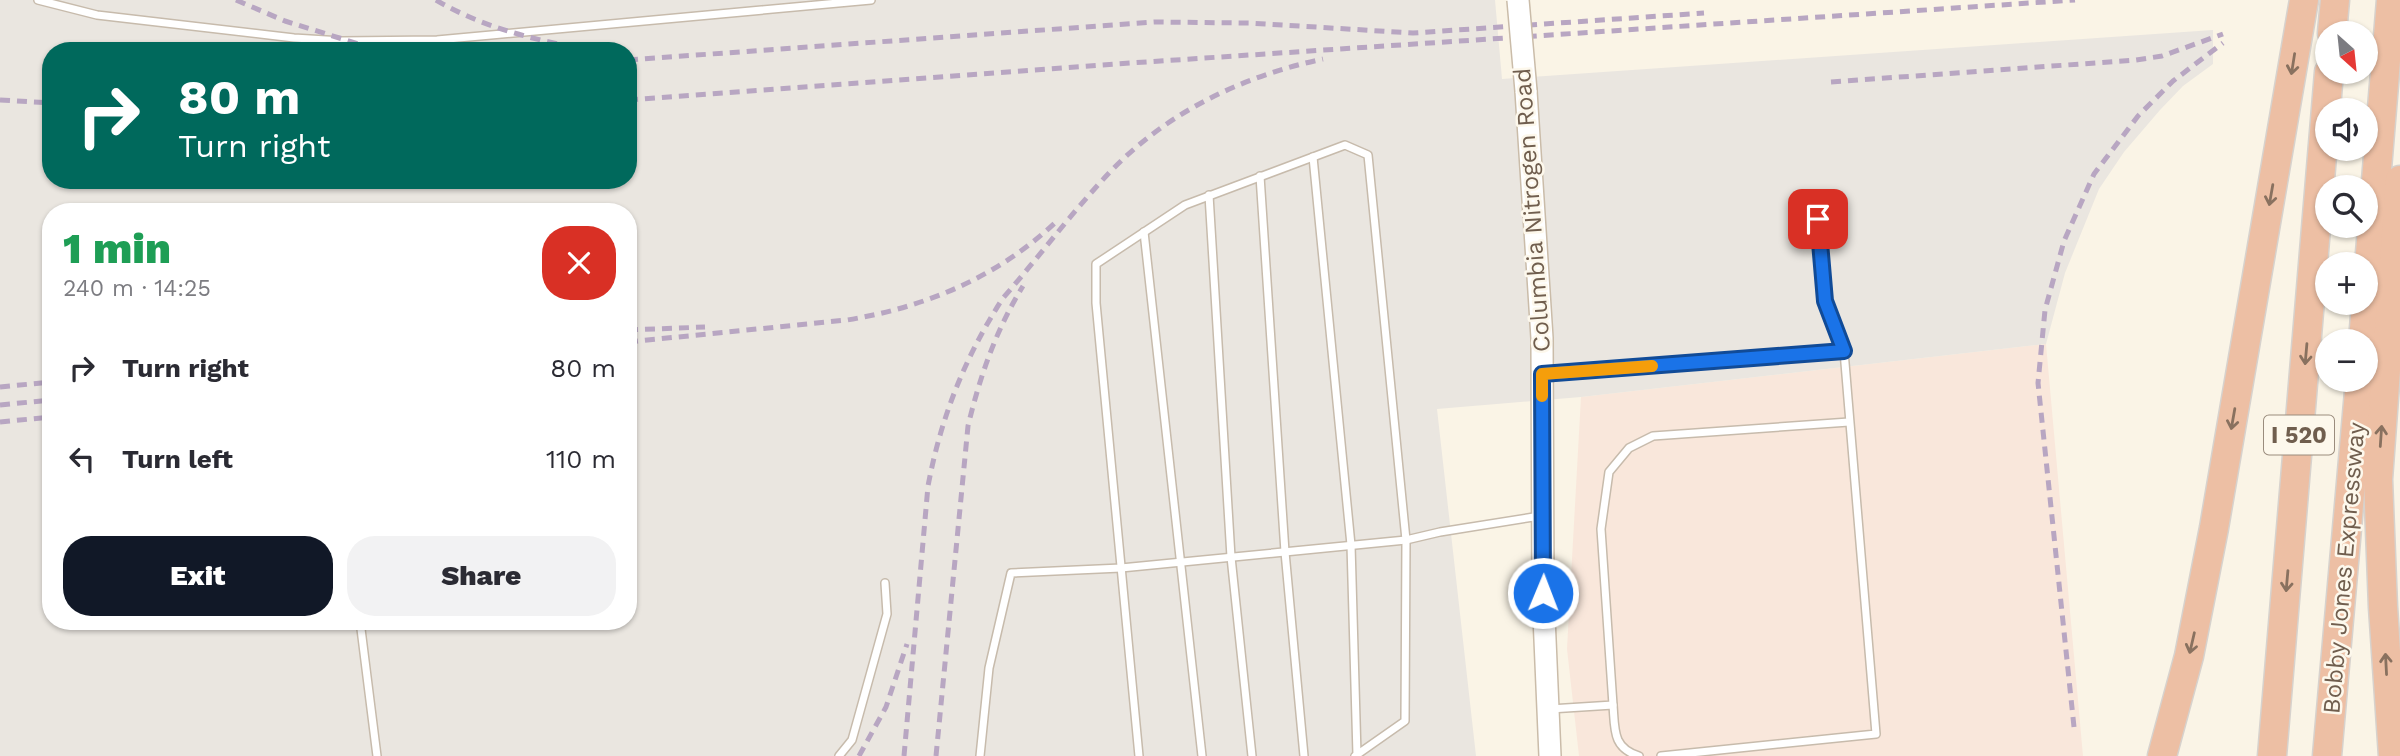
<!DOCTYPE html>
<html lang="en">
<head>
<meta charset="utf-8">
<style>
	:root { --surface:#fff; --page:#f2f2f3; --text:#2b2b33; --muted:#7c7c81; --accent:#111827 }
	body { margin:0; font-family:"Work Sans",sans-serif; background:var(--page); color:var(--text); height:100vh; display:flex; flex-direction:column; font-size:26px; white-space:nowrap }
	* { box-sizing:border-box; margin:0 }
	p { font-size:23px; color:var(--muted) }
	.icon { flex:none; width:38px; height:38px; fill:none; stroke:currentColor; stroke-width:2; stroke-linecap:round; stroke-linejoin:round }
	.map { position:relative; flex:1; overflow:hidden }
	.sheet { position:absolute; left:42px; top:203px; width:595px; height:427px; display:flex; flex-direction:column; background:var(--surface); border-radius:28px; box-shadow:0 2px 5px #0004 }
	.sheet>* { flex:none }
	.guide { position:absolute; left:42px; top:42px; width:595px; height:147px; border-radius:28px; box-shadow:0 2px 5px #0004; background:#00695c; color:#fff; overflow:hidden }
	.needle { width:46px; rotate:153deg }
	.buttons { position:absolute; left:2315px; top:21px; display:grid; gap:14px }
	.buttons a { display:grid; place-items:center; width:63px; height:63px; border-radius:50%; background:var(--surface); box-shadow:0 2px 5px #0004; font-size:35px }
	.pin { position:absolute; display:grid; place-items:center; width:60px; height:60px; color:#fff; margin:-30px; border-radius:14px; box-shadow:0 4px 10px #0006 }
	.me { position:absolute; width:77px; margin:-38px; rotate:1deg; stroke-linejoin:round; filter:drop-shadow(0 0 5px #0008) }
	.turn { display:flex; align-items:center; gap:24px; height:147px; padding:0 21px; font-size:32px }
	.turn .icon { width:91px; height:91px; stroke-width:2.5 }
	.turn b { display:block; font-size:49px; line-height:60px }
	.round { display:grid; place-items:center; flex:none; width:74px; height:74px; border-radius:28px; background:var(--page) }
	.overview { display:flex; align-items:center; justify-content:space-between; height:119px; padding:0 21px }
	h1 { font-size:42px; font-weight:800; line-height:52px; color:#1e9e55 }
	.button { display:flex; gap:14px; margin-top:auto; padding:14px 21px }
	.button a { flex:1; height:80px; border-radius:28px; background:var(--accent); color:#fff; font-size:28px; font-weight:800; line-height:80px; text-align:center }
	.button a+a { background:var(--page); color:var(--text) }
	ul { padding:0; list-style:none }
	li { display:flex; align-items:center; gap:21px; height:91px; padding:0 21px }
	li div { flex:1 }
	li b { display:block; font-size:26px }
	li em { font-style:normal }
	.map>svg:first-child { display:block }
</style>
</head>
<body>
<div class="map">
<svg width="2400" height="756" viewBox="0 0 2400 756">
	<rect width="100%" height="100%" fill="#faf4e6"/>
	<path fill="#f9e7db" d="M2046 344 2083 756H1579L1567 649 1581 397Z"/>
	<path fill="#eae6e0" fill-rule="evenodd" d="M0 0H1495L1502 79 2213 30V64L2183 86 2160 110 2124 152 2099 189 2065 273 2046 344 1581 397 1437 409 1476 756H0ZM51 51H628V180H51ZM51 212H628V621H51Z"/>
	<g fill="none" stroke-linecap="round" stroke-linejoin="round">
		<g stroke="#c7bbac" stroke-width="10">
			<g id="lane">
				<path d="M38 0 97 15 294 38 342 41 437 40 871 0"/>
				<path d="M1313 157 1351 545 1357 755"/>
				<path d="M1260 176 1285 552 1304 756"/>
				<path d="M1209 195 1231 557 1252 756"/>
				<path d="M1818 220 1825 301 1844 351"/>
				<path d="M1144 232 1202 756"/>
				<path d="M1543 374 1844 351 1876 734 1661 756"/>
				<path d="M360 621 377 756"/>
				<path d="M1613 705C1615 729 1612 748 1639 756"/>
				<path d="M1550 709 1613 705 1601 529 1609 472 1629 448 1653 436 1849 422"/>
				<path d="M839 756 852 740 887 614 885 583"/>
				<path d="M980 756 989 668 1011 573 1121 568 1406 540 1440 532 1540 516"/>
				<path d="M1139 756 1096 303V264L1185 205 1345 145 1368 155 1406 540 1405 721 1355 756"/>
			</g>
		</g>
		<g stroke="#cabca9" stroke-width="24">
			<path id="secondary" d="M1526 91 1542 338 1543 593 1550 756"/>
		</g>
		<g stroke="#d7d2cd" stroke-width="31">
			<g id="highway">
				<path d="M2332 33 2335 0"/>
				<path d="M2366 301 2391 0"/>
				<path d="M2363 341 2366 303"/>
				<path d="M2162 756 2189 656 2214 528 2304 0"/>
				<path d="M2272 756 2329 72"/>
				<path d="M2327 756 2360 380"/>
				<path d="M2393 756 2383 607 2378 479 2400 180"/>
			</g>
		</g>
		<use href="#lane" stroke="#fff" stroke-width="7"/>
		<use href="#secondary" stroke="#fff" stroke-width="21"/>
		<use href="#highway" stroke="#edbfa4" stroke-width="28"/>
		<g stroke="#b8a6c2" stroke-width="5" stroke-dasharray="10 7" stroke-linecap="butt">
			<path d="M236 0 285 21 381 51"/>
			<path d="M436 0C485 29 542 42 597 51"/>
			<path d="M628 60 1154 22 1249 23 1413 33 1704 13"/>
			<path d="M1831 82 2136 60 2162 56 2223 34"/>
			<path d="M0 100 51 103"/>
			<path d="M628 100 1115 64 2075 0"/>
			<path d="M628 330 705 327"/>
			<path d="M628 342 847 320C927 307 1000 276 1059 219"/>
			<path d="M0 387 51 382"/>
			<path d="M0 405 51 400"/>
			<path d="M0 422 51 417"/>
			<path d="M2074 727 2038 383 2045 310 2064 241 2094 174 2138 116 2173 81 2223 43"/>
			<path d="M859 756 886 707 907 644"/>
			<path d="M904 756 928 486C941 417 965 357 1003 298 1039 257 1072 212 1110 172 1167 112 1243 76 1323 59"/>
			<path d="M936 756 968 426C980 376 996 330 1023 286"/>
		</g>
		<g stroke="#cabca9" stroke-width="24" stroke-linecap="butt">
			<path id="secondary-bridge" d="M1518 0 1526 91"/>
		</g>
		<use href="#secondary-bridge" stroke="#fff" stroke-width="21"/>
	</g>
	<defs><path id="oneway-shaft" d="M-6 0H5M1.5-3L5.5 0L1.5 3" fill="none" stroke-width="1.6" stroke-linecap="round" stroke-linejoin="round" transform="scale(1.75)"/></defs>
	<g stroke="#89715f">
		<use href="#oneway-shaft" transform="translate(2293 64) rotate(99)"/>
		<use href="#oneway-shaft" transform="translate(2271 195) rotate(100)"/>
		<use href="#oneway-shaft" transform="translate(2306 354) rotate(95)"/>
		<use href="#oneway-shaft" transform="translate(2233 419) rotate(100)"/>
		<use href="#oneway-shaft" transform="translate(2381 436) rotate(-86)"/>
		<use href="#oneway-shaft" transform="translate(2287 581) rotate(95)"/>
		<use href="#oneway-shaft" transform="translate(2192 643) rotate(103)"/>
		<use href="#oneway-shaft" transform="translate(2386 664) rotate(-93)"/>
	</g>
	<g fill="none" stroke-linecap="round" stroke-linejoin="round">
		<g stroke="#114b97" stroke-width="18">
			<path id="route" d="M1543 593 1542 374 1844 351 1825 301 1818 219"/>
		</g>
		<use href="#route" stroke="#1a73e8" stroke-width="12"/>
		<path stroke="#f59e0b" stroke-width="12" d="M1542 396V374L1652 366"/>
	</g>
	<g text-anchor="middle" stroke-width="5" stroke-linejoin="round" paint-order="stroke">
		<rect fill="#fdf8ec" stroke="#9a8c7d" stroke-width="2" x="2264" y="415.5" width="70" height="39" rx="5"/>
		<g font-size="23" font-weight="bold" fill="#705e4e">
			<text x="2299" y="443">I 520</text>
		</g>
		<g font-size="24" fill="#705e4e" stroke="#fdf8ec">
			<text transform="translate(1532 210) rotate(-94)" y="8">Columbia Nitrogen Road</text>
			<text transform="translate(2344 568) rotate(-85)" y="8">Bobby Jones Expressway</text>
		</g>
	</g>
</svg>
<div class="buttons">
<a><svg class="needle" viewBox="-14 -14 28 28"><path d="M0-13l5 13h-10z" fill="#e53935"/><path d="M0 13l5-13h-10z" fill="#7c7c81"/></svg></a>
<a><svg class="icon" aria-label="sound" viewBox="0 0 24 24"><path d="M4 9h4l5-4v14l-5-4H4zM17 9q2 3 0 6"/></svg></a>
<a><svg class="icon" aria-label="search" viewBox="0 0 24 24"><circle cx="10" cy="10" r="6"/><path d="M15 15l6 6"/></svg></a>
<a>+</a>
<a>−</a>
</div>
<div class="pin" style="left:1818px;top:219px;background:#d93025"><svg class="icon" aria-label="arrive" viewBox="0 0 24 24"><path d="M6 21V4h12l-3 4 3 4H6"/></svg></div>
<svg class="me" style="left:1543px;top:593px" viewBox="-20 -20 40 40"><circle r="17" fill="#1a73e8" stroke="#fff" stroke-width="3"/><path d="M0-11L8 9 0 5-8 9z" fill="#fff"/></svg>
<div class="guide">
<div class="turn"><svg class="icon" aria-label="right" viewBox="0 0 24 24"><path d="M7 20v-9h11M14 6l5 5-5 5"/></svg><div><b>80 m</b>Turn right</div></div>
</div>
<section class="sheet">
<div class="overview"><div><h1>1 min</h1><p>240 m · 14:25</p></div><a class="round" style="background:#d93025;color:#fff"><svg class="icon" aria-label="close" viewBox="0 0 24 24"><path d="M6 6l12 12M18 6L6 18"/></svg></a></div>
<ul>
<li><svg class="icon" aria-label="right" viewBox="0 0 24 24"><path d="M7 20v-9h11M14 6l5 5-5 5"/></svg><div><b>Turn right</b></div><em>80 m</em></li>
<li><svg class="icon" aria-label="left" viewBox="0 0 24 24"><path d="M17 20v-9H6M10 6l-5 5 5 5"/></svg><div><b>Turn left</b></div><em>110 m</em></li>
</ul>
<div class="button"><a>Exit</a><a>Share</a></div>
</section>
</div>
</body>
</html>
